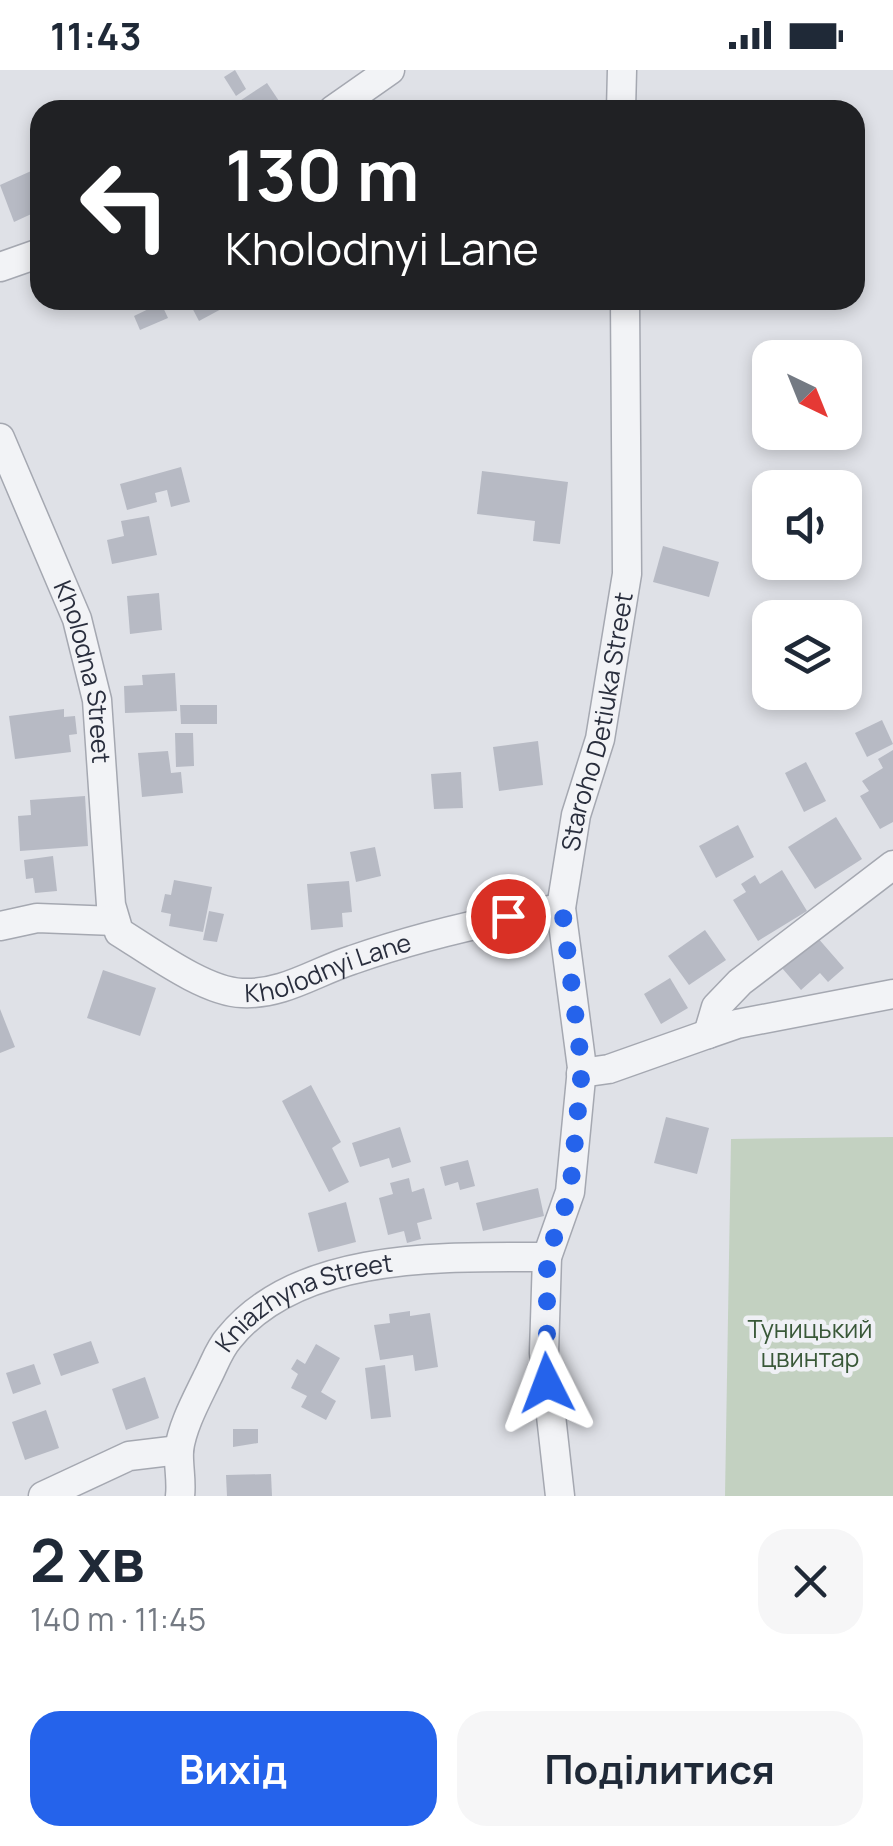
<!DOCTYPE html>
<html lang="uk">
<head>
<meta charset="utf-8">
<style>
	:root { --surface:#fff; --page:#f6f6f7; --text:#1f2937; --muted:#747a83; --accent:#2563eb }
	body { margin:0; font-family:Manrope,sans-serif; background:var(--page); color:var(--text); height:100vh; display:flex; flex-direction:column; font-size:38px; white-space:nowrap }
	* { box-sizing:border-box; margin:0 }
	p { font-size:32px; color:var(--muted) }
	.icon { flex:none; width:55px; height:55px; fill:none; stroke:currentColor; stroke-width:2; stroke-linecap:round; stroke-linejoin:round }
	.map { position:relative; height:1426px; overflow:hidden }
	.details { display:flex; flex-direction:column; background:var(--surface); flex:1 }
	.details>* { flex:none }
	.hud { position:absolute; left:30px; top:30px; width:835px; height:210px; border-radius:30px; box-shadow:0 5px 15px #0003; background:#202124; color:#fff; overflow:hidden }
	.needle { width:65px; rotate:137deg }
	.controls { position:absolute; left:752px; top:270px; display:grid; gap:20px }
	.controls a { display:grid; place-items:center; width:110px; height:110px; border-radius:20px; background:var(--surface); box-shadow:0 5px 15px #0003; font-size:50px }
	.pin { position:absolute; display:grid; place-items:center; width:85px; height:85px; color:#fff; margin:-42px; border:5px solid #fff; border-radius:50%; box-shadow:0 2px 10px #0007 }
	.me { position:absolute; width:110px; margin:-55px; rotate:357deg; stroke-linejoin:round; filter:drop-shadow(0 0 8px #0008) }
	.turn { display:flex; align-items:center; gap:35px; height:210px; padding:0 30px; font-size:45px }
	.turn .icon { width:130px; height:130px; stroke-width:2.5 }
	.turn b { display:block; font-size:70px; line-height:85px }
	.round { display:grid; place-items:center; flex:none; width:105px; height:105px; border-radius:30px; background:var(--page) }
	.head { display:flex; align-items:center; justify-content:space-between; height:170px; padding:0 30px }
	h1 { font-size:60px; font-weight:700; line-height:75px }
	.action { display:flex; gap:20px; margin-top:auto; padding:20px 30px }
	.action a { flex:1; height:115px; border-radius:30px; background:var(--accent); color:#fff; font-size:40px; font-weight:700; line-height:115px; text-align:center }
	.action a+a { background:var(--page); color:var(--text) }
	.status { display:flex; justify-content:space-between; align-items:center; height:70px; padding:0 50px; background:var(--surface); direction:ltr }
	.status svg { height:28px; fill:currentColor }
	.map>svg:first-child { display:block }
</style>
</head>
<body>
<div class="status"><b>11:43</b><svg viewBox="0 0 49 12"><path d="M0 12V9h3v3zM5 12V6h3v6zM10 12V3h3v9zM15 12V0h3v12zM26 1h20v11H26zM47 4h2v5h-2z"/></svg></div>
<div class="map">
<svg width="893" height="1426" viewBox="0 0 893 1426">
	<rect width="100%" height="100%" fill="#dfe1e7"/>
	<path fill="#c3d1c1" d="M893 1067V1426H725L731 1069Z"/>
	<g fill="#b7bac4">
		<path d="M235 0 246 19 236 26 224 7Z"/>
		<path d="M267 13 285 40H226Z"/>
		<path d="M40 97V140L14 152 0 115Z"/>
		<path d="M188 230H238L199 251Z"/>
		<path d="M161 233 168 248 140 260 134 246Z"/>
		<path d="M181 397 190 432 171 437 167 420 155 423 157 432 127 440 120 414Z"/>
		<path d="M482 401 568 412 560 474 533 471 535 451 477 444Z"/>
		<path d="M149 446 157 485 112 494 107 470 124 466 121 451Z"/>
		<path d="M663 476 719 492 709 527 653 512Z"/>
		<path d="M159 523 162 560 130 564 127 526Z"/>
		<path d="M175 603 177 641 125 643 124 616 143 615 142 605Z"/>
		<path d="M180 635H217V654H181Z"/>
		<path d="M64 639V647L75 646 77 664 69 665 71 682 15 689 9 646Z"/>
		<path d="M882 650 893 674 867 687 855 663Z"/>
		<path d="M175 663H193L194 696 176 697Z"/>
		<path d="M538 671 543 715 499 721 493 677Z"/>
		<path d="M893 680V752L880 759 860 726 869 721 862 711 883 698 878 689Z"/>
		<path d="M168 681 171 703 181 702 183 723 142 727 138 683Z"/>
		<path d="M806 692 826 731 804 742 785 703Z"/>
		<path d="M461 702 463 738 434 739 431 704Z"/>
		<path d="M85 726 88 776 20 781 18 746 31 745 30 730Z"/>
		<path d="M836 747 862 789 815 819 788 777Z"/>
		<path d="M738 755 754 787 716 808 699 776Z"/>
		<path d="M375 777 381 806 356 812 350 782Z"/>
		<path d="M53 786 57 821 35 823 33 808 26 809 24 790Z"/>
		<path d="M782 800 807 841 758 871 733 830 746 822 741 814 755 805 760 814Z"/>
		<path d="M174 810 212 817 203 862 169 856 171 844 161 842 165 824 171 825Z"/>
		<path d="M349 811 352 842 342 843 343 857 311 860 307 814Z"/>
		<path d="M209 841 224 844 217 872 203 870Z"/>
		<path d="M705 860 726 890 689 915 668 886Z"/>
		<path d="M817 867 844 898 828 912 820 903 801 920 782 898Z"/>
		<path d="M103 900 156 918 140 966 87 948Z"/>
		<path d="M670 908 688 938 661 954 644 924Z"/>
		<path d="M0 939 15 977 0 983Z"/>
		<path d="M311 1015 341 1072 332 1078 349 1112 329 1122 282 1031Z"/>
		<path d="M666 1047 709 1058 697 1104 654 1093Z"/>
		<path d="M400 1057 411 1092 392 1098 389 1088 360 1097 352 1073Z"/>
		<path d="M468 1090 475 1116 460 1120 458 1112 445 1116 440 1097Z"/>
		<path d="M409 1108 412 1122 424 1118 432 1149 417 1153 421 1169 407 1173 404 1161 388 1165 379 1128 393 1124 390 1113Z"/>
		<path d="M538 1118 544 1146 483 1161 476 1133Z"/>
		<path d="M346 1132 356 1172 318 1182 308 1143Z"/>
		<path d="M410 1241V1246L430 1243 438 1297 415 1301 413 1285 380 1290 374 1255 390 1253 389 1244Z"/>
		<path d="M91 1271 99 1293 61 1306 53 1284Z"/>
		<path d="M316 1274 340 1288 321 1322 336 1331 326 1350 301 1337 307 1326 291 1318 298 1304 291 1299 297 1289 305 1294Z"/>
		<path d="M34 1294 41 1314 13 1324 6 1303Z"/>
		<path d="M385 1295 391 1347 371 1349 365 1298Z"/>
		<path d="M145 1307 159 1348 126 1360 112 1319Z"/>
		<path d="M46 1340 59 1378 25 1390 12 1352Z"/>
		<path d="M233 1359H258V1373L233 1377Z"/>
		<path d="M271 1404 272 1426H227L226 1405Z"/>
	</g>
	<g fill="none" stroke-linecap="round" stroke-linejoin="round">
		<g stroke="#a5a8b1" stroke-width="31">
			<g id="minor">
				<path d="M333 40 390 0"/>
				<path d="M621 40 622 0"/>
				<path d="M0 197 40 183"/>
				<path id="s1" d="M0 368 77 549 97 630 111 835 119 862C150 881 205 922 242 923 283 925 315 902 352 890 420 866 490 850 561 838"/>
				<path d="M893 795 740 912 716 937 708 964 737 954 893 924"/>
				<path d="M0 856 37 848 115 851"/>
				<path d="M581 1003 609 999 708 964"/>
				<path d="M43 1426 129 1386 179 1380"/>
				<path id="s2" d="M180 1426C182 1411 178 1395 179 1380 182 1356 197 1329 207 1308 214 1295 219 1279 229 1268 299 1181 446 1187 547 1187"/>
				<path id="s3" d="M560 1426 544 1283 547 1187 570 1122 582 998 561 838 576 745 600 669 627 504 625 230"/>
			</g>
		</g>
		<use href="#minor" stroke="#f2f3f6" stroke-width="28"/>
	</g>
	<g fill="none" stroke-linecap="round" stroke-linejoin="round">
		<path stroke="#2563eb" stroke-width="18" stroke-dasharray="0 32.4" d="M508 846 562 838 582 998 570 1122 547 1188V1313"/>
	</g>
	<g text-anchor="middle" stroke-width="9" stroke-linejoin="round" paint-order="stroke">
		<g font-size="25" fill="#292e3d" stroke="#eff0f5">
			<text dy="9" stroke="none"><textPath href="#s1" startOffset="250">Kholodna Street</textPath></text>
			<text dy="9" stroke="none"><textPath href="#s3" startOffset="785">Staroho Detiuka Street</textPath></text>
			<text dy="9" stroke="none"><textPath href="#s1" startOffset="742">Kholodnyi Lane</textPath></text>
			<text dy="9" stroke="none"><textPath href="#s2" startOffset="255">Kniazhyna Street</textPath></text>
		</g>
		<g font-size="25" fill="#395838" stroke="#eff0f5">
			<text x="810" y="1268">Туницький<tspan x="810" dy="29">цвинтар</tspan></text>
		</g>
	</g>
</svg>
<div class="controls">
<a><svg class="needle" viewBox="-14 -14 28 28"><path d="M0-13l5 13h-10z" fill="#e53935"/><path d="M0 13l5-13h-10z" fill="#747a83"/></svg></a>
<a><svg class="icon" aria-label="sound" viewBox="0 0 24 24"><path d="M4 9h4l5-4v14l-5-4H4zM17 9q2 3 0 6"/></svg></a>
<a><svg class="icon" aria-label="layers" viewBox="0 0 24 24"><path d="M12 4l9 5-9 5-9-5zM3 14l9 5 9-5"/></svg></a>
</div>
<div class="pin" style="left:508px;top:846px;background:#d93025"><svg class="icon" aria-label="arrive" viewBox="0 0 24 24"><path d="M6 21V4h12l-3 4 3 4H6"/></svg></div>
<svg class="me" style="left:547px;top:1313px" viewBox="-20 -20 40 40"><path d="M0-17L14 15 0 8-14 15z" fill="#2563eb" stroke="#fff" stroke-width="4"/></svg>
<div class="hud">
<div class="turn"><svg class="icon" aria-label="left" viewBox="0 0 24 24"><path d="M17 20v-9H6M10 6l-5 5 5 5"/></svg><div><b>130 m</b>Kholodnyi Lane</div></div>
</div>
</div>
<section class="details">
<div class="head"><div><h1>2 хв</h1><p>140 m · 11:45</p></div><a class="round"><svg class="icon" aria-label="close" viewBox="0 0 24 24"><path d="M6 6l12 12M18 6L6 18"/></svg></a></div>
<div class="action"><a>Вихід</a><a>Поділитися</a></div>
</section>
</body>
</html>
